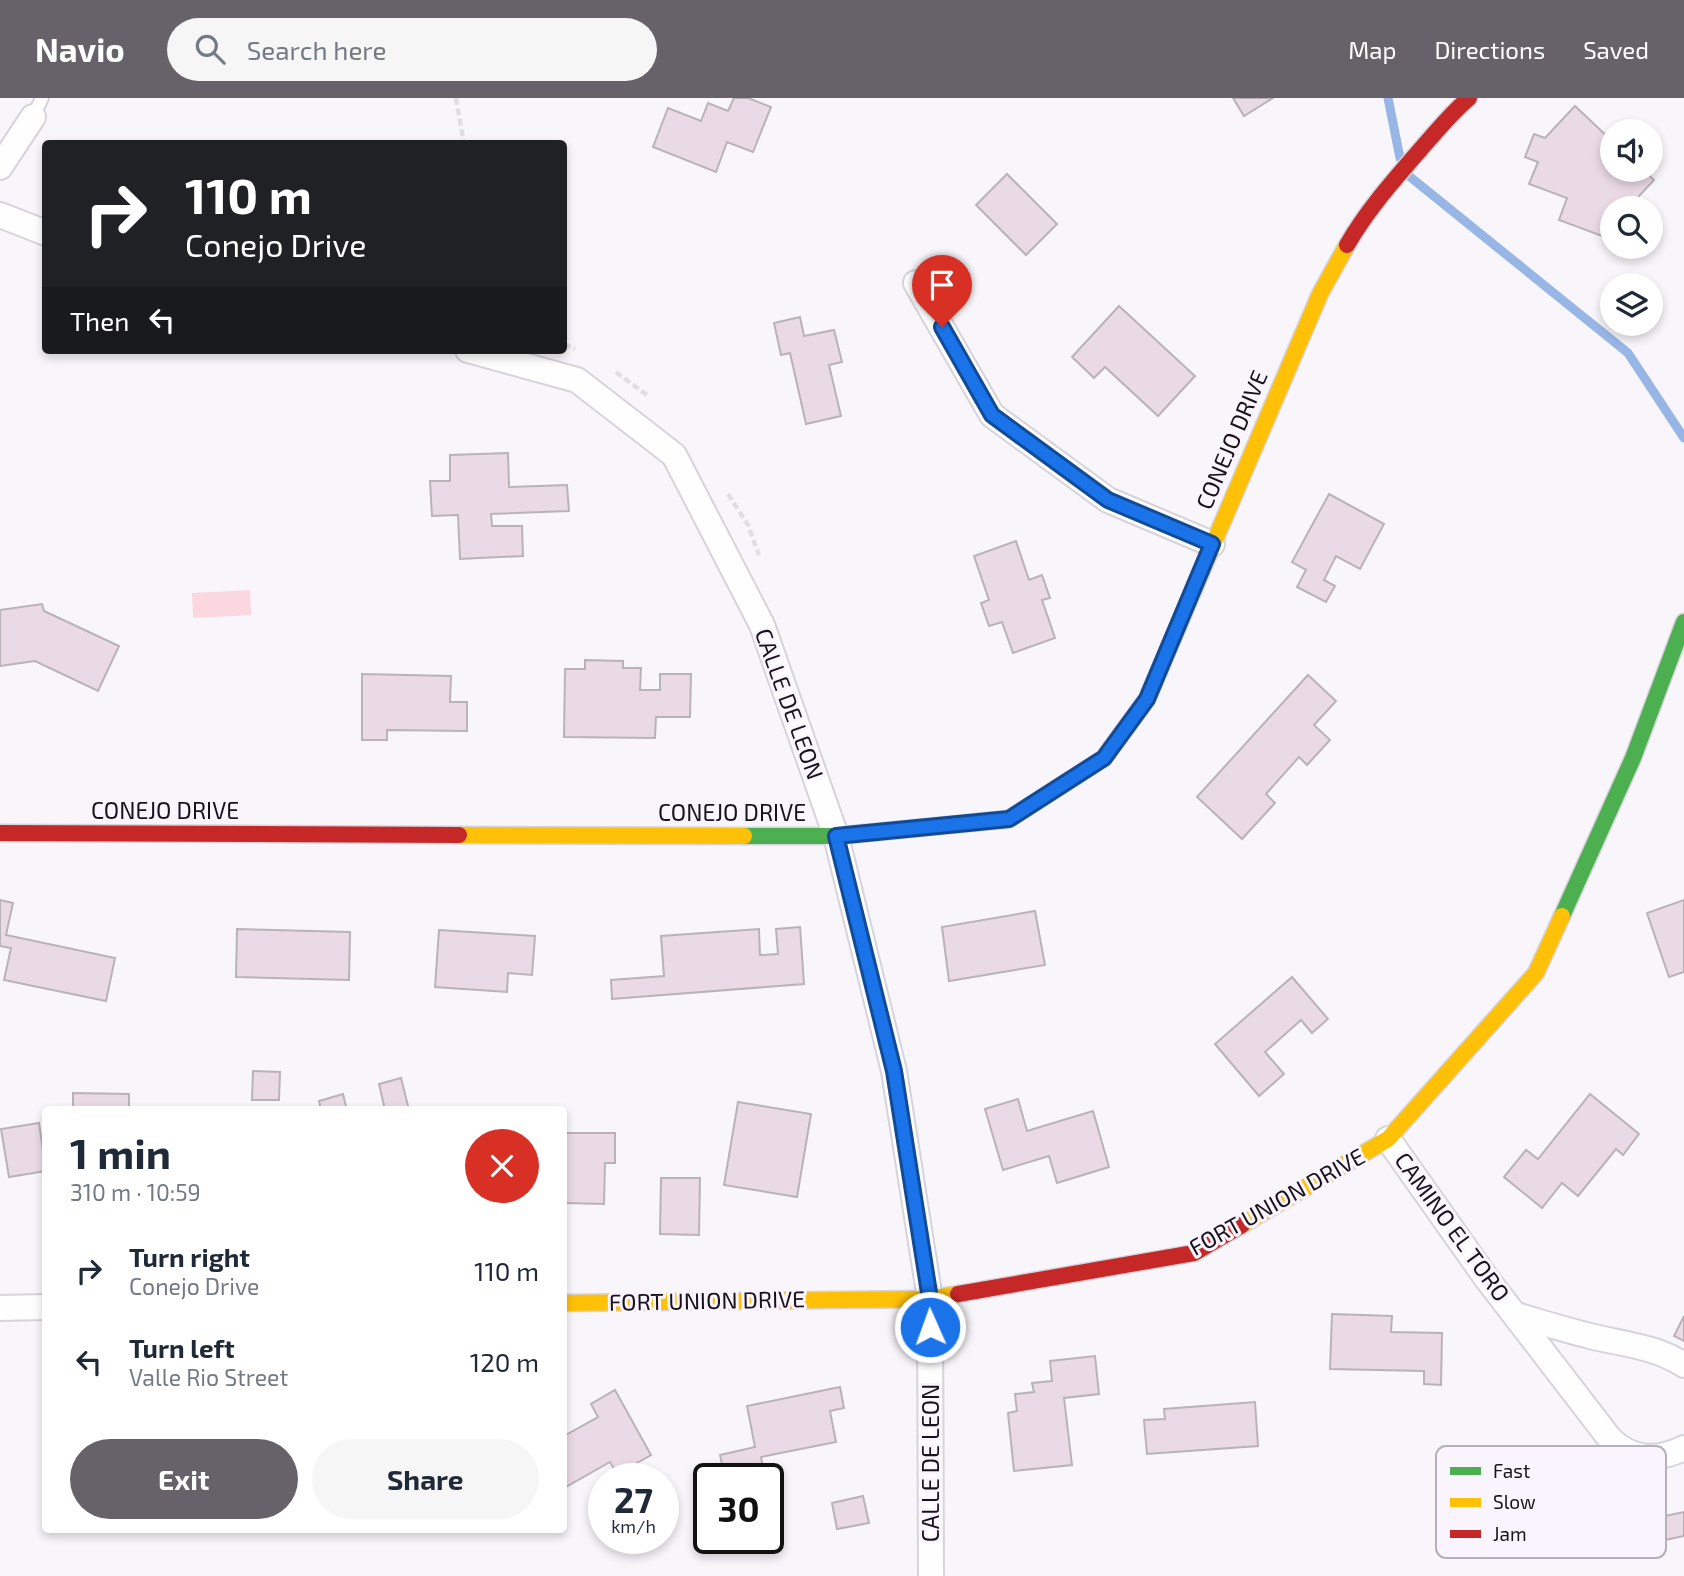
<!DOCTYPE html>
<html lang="en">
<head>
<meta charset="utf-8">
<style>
	:root { --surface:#fff; --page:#f6f6f7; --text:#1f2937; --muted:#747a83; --accent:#676269 }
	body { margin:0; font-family:"Exo 2",sans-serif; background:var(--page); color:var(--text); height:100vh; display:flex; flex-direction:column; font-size:26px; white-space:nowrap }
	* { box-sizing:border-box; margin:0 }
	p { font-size:23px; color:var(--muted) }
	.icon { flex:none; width:38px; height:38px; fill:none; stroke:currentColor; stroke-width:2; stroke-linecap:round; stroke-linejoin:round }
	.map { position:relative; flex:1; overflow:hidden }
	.drawer { position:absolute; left:42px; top:1008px; width:525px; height:427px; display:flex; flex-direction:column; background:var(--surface); border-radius:7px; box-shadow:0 4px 10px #0003 }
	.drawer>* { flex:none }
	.top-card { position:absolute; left:42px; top:42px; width:525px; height:214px; border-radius:7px; box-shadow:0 4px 10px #0003; background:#202124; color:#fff; overflow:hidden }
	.controls { position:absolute; left:1600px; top:21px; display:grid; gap:14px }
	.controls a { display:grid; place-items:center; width:63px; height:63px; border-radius:50%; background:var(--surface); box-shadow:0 4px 10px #0003; font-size:35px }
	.speed { position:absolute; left:588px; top:1365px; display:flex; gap:14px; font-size:35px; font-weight:700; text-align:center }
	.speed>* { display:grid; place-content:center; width:91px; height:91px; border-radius:50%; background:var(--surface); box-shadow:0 4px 10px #0003; line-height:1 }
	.speed small { font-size:18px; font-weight:400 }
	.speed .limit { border:4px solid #111; border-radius:10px; background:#fff; color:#111 }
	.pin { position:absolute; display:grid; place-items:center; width:60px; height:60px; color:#fff; margin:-72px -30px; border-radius:50% 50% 50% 0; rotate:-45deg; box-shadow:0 0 7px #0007 }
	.pin .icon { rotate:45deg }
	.me { position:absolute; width:77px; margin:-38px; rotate:358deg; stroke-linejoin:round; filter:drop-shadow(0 0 5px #0008) }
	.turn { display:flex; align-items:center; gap:24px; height:147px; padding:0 28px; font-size:32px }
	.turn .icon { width:91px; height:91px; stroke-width:2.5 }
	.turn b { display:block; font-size:49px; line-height:60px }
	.then { display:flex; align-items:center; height:66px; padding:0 28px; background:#0003; gap:14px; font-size:26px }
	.round { display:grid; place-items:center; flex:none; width:74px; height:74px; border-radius:37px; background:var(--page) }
	.overview { display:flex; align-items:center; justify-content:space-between; height:119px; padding:0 28px }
	h1 { font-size:42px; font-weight:700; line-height:52px }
	.action { display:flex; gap:14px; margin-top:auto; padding:14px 28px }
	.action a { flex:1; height:80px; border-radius:42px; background:var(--accent); color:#fff; font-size:28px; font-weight:700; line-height:80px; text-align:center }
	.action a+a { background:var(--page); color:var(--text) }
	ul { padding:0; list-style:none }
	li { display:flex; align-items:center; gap:21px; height:91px; padding:0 28px }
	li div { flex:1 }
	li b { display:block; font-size:26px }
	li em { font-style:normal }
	header { display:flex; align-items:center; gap:42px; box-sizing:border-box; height:98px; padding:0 35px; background:var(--accent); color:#fff }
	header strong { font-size:33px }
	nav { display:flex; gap:38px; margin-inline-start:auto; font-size:24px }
	.search { width:490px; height:63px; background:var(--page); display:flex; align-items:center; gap:18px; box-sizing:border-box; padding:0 24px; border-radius:38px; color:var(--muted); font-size:26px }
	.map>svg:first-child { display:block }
</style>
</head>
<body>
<header>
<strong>Navio</strong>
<div class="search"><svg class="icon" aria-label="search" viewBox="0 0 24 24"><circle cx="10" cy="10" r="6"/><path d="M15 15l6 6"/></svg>Search here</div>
<nav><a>Map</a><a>Directions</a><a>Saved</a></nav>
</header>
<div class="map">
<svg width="1684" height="1478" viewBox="0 0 1684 1478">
	<rect width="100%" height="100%" fill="#f9f6fb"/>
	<path fill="#fbd7e0" d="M250 492 251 517 193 520 192 495Z"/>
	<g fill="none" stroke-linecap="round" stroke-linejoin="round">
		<g stroke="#98b6e5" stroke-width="9">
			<path d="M1388 0 1400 60"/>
			<path d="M1409 78 1628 255 1684 340"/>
		</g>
	</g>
	<g fill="#eadae6" stroke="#b9b3b8" stroke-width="2">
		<path d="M734 0H748L771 9 753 54 727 44 716 74 653 49 668 10 701 23 708 5 728 13Z"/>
		<path d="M1233 0H1273L1244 18Z"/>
		<path d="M1575 8 1612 43V72H1643L1654 82 1639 98 1635 110H1612V119L1609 118 1602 138 1559 122 1567 100 1529 86 1538 64 1525 59 1534 36 1545 40Z"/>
		<path d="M1007 76 1057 126 1026 157 976 107Z"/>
		<path d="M1119 208 1195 278 1158 318 1105 269 1094 280 1072 259Z"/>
		<path d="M800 219 804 238 834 232 842 264 829 267 841 318 806 326 790 255 781 257 774 225Z"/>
		<path d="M508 355 509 389 567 387 569 413 491 416 492 428H522L523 458 460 461 458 417 432 418 430 383H450V357Z"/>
		<path d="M1329 396 1384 426 1360 471 1336 458 1324 482 1335 488 1326 504 1297 489 1306 472 1292 464Z"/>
		<path d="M1016 443 1029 482 1042 477 1050 500 1042 502 1055 540 1013 555 1002 524 989 528 981 505 989 502 974 458Z"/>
		<path d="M42 506 44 513 119 548 98 593 35 563 0 568V512Z"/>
		<path d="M585 562 623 563V570H641L640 592H660V576H691L690 619H656L655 640 564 639 565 571H585Z"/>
		<path d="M362 576 451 578 450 604H467V633L387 632V642H362Z"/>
		<path d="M1308 577 1336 603 1314 627 1330 642 1307 667 1299 659 1266 696 1275 705 1242 741 1197 699Z"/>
		<path d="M0 802 13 805 6 837 115 860 106 903 4 882 11 850 0 848Z"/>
		<path d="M1684 802V874L1669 879 1647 815Z"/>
		<path d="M1035 813 1045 867 949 883 942 829Z"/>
		<path d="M800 829 804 886 612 901 611 882 664 878 661 838 759 831 760 857 778 856 776 831Z"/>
		<path d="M237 831 350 834 349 882 236 879Z"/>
		<path d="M439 832 535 838 532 877 508 875 507 894 435 889Z"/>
		<path d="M1292 879 1328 921 1312 935 1301 922 1265 954 1284 976 1259 998 1215 946Z"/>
		<path d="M253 973 280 974 279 1002H252Z"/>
		<path d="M401 980 409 1012H385L379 986Z"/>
		<path d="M73 995 129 996V1012H73Z"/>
		<path d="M343 996 347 1012H321L319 1003Z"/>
		<path d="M1590 996 1639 1036 1623 1057 1616 1051 1578 1098 1562 1085 1542 1110 1504 1079 1526 1052 1538 1061Z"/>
		<path d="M1018 1001 1027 1033 1093 1013 1109 1069 1057 1085 1049 1058 1003 1072 985 1011Z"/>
		<path d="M738 1004 811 1016 797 1099 724 1087Z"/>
		<path d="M39 1025 46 1073 9 1079 1 1031Z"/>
		<path d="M564 1035H615V1065H605L604 1106 564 1105Z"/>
		<path d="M661 1080H700L699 1137 660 1136Z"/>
		<path d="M1332 1216 1392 1218 1391 1234 1442 1235 1441 1287 1424 1286V1273L1330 1271Z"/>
		<path d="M1684 1218V1243L1674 1238Z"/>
		<path d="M1095 1258 1099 1296 1064 1300 1072 1367 1014 1373 1008 1315 1017 1313 1015 1296 1034 1294 1032 1285 1052 1283 1050 1263Z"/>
		<path d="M840 1289 844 1310 830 1313 836 1344 761 1359 765 1381H725L720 1357 755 1349 747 1308Z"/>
		<path d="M615 1292 651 1357 617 1376 610 1364 564 1390V1338L598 1319 591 1306Z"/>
		<path d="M1255 1304 1258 1348 1147 1356 1144 1322 1165 1321 1164 1311Z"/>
		<path d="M863 1398 869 1425 837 1431 832 1405Z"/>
		<path d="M1684 1414V1438L1665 1442 1660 1419Z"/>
	</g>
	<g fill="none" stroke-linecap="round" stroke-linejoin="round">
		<g stroke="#d7d3da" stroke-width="16">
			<path id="lane" d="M33 19 42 0"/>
		</g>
		<g stroke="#d7d3da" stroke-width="28">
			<g id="street">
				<path d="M0 69 33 19"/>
				<path d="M0 117 46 135"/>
				<path d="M916 185 992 317 1108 402 1212 446"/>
				<path d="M468 252 577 282 674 357 762 527 836 738 894 973 930 1201 931 1478"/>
				<path d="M1388 1041 1487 1181 1610 1341C1633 1363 1657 1363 1684 1350"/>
				<path d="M0 1210 46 1209"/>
				<path d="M1516 1217C1540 1224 1565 1232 1590 1238 1622 1246 1655 1248 1684 1267"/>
			</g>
		</g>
		<g stroke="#d7d3da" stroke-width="19">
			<g id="fast">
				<path d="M744 738H836L1009 721 1104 660 1108 654"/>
				<path d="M1562 818 1633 660 1684 524"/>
			</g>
		</g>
		<g stroke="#d7d3da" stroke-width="19">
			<g id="slow">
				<path d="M1108 654 1147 601 1320 196 1347 147"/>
				<path d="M459 737 744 738"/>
				<path d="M1242 1127 1388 1041 1536 875 1562 818"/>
				<path d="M564 1205 930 1201 958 1196"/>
			</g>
		</g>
		<g stroke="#d7d3da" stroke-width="19">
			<g id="jam">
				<path d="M1347 147C1367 112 1394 82 1420 52 1436 34 1451 15 1469 0"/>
				<path d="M0 735 459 737"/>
				<path d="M958 1196 1194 1155 1242 1127"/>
			</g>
		</g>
		<g stroke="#e0dfe2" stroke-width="4.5" stroke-dasharray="7 3.5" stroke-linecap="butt">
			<path d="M456 0 464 46"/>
			<path d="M564 246 575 251"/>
			<path d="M616 274 648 298"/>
			<path d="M728 396 748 427 759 457"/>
		</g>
		<use href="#lane" stroke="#fefefe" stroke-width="12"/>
		<use href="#street" stroke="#fefefe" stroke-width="24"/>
		<use href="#fast" stroke="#4caf50" stroke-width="16"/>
		<use href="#slow" stroke="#ffc107" stroke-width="16"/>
		<use href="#jam" stroke="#c62828" stroke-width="16"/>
	</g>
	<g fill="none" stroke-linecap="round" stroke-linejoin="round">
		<g stroke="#114b97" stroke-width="18">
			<path id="route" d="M930 1229V1201L894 973 836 738 1009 721 1104 660 1147 601 1212 446 1108 402 992 317 942 229"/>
		</g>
		<use href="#route" stroke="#1a73e8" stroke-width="12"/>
	</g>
	<g text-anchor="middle" stroke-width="6" stroke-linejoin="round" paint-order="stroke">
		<g font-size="23" fill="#18131b" stroke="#f9f4fd">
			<text transform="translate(1232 342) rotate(-67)" y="8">CONEJO DRIVE</text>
			<text transform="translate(789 606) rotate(70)" y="8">CALLE DE LEON</text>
			<text x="165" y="721">CONEJO DRIVE</text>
			<text x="732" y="723">CONEJO DRIVE</text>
			<text transform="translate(1277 1104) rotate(-29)" y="8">FORT UNION DRIVE</text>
			<text transform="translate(1452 1129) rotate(54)" y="8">CAMINO EL TORO</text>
			<text transform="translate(707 1203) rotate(-1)" y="8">FORT UNION DRIVE</text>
			<text transform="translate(931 1365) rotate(-90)" y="8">CALLE DE LEON</text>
		</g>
	</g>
	<rect x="1436" y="1348" width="230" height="112" rx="10" fill="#f9f4fd" stroke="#b6b0b9" stroke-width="2"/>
	<rect x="1450" y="1369" width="31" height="8" fill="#4caf50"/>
	<rect x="1450" y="1400" width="31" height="9" fill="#ffc107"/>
	<rect x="1450" y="1432" width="31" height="8" fill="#c62828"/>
	<g font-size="19" fill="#18131b">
		<text x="1493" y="1380">Fast</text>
		<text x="1493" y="1411">Slow</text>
		<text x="1493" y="1443">Jam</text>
	</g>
</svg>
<div class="controls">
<a><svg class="icon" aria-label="sound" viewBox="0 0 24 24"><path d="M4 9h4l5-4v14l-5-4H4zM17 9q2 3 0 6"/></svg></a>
<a><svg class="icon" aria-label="search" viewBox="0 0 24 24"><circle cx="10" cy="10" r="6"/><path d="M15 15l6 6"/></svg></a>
<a><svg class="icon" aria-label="layers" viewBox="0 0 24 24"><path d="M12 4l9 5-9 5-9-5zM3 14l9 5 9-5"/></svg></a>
</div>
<div class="speed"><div>27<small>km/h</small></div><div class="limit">30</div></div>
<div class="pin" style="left:942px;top:229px;background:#d93025"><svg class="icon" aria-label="arrive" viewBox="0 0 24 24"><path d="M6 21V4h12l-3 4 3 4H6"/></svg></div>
<svg class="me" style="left:930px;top:1229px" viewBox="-20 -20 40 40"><circle r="17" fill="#1a73e8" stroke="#fff" stroke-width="3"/><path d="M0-11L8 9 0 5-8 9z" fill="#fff"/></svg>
<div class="top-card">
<div class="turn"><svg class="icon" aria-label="right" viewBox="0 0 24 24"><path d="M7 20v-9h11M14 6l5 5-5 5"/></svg><div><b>110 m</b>Conejo Drive</div></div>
<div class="then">Then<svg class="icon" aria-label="left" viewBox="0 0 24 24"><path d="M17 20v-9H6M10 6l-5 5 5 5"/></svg></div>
</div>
<section class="drawer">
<div class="overview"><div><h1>1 min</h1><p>310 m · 10:59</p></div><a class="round" style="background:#d93025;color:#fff"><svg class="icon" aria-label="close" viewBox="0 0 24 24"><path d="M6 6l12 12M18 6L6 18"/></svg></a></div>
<ul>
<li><svg class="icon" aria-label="right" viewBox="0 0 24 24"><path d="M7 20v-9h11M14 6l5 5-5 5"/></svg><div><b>Turn right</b><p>Conejo Drive</p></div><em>110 m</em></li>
<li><svg class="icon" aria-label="left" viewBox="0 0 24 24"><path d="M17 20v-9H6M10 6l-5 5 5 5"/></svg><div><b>Turn left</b><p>Valle Rio Street</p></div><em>120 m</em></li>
</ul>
<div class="action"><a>Exit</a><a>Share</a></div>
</section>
</div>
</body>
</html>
